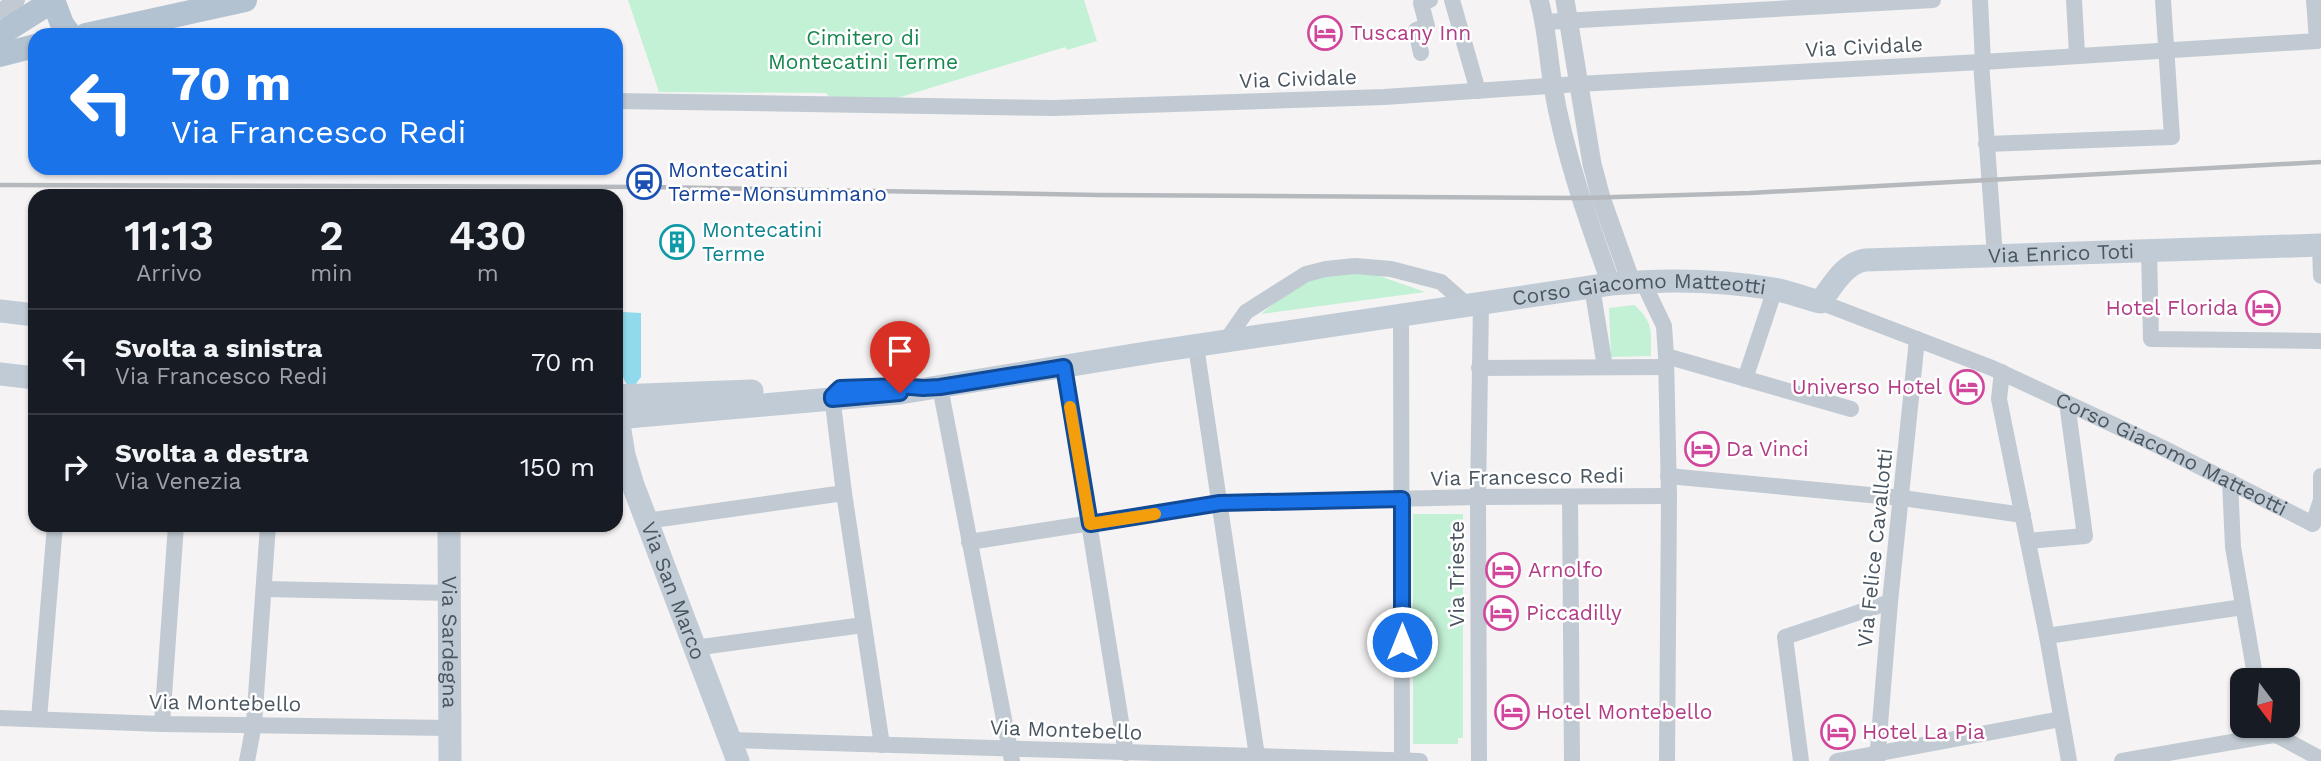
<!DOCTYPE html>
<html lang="it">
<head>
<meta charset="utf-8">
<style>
	:root { --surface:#171b24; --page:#20242c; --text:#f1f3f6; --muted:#9ea1a6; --line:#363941 }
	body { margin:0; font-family:"Work Sans",sans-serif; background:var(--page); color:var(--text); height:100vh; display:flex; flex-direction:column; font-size:26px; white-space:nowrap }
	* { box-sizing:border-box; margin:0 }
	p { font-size:23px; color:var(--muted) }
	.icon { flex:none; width:38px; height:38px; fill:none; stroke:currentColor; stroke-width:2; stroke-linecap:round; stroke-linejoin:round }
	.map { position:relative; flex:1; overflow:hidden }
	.panel { position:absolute; left:28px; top:189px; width:595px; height:343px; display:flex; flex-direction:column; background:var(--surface); border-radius:21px; box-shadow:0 2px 5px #0004 }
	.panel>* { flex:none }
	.top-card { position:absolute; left:28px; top:28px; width:595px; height:147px; border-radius:21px; box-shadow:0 2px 5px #0004; background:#1a73e8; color:#fff; overflow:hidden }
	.needle { width:46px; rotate:164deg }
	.tools { position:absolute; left:2230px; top:668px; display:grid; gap:14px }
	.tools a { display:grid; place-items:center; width:70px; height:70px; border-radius:14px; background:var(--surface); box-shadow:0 2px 5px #0004; font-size:35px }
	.pin { position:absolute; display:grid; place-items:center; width:60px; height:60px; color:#fff; margin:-72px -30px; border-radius:50% 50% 50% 0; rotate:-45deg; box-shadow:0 0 7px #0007 }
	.pin .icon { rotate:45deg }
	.me { position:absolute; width:77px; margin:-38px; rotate:0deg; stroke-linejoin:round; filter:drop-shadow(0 0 5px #0008) }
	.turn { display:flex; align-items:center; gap:24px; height:147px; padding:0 28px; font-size:32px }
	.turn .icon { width:91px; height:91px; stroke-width:2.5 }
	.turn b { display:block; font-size:49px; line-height:60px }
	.eta { display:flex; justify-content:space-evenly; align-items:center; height:119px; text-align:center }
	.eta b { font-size:42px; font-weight:600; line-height:49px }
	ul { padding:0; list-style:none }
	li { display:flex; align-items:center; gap:21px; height:105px; padding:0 28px; border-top:2px solid var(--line) }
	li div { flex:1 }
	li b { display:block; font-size:26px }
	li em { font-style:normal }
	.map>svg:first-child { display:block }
</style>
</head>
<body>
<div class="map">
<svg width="2321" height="761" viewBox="0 0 2321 761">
	<rect width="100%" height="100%" fill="#f5f3f3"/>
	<g fill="#c3f1d5">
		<path d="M628 0H1084L1097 41 1067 50 1065 47 894 99 832 100 826 93 659 92Z"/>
		<path d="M1329 273H1371L1425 292 1261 314 1297 285Z"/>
		<path d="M1634 305C1654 322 1651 333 1651 356L1611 357 1609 308Z"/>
		<path d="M1413 514H1463V567L1459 568V585H1463V738H1458V744H1413Z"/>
	</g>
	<path fill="#90daee" d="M623 312 641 313V377L635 385H627L623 377Z"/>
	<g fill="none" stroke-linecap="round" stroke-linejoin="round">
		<g stroke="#c1cad2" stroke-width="16">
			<path d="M1452 0 1478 91"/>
			<path d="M1980 0 1983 62H1981L1995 256"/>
			<path d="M2074 0 2077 54"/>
			<path d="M0 11 17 0"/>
			<path d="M1545 22 1933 0"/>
			<path d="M1421 53 1416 30 1427 26 1421 3 1430 0"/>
			<path d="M1983 62 2317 41 2314 0"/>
			<path d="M616 101 1054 108 1384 97 1578 84 1981 62"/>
			<path d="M1986 144 2172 137 2163 0"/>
			<path d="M2320 245 2321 276"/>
			<path d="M2149 251 2151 339 2321 341"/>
			<path d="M1643 282 1664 326 1666 356 1669 496 1667 761"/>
			<path d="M1592 287 1605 367"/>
			<path id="s1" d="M1820 302 1992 368 2161 447 2313 524 2321 500V476"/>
			<path d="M1401 315 1402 761"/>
			<path d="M1225 342 1246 312 1306 274 1326 269 1355 266 1391 269 1441 282 1467 305"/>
			<path d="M1196 346 1257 756"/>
			<path d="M1666 356 1851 409"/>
			<path d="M1064 367 1126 753"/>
			<path d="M1479 368 1666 367"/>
			<path d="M2002 372 1999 399 2047 636 2069 761"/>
			<path d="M1745 379 1775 289"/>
			<path d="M940 387 1012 761"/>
			<path d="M835 391 832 396 844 493 882 745"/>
			<path d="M1668 476 1902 498 2023 515"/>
			<path d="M2230 481 2233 547 2256 681"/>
			<path d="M1570 497 1572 761"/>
			<path d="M646 521 844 493"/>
			<path d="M2028 541 2085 536 2067 403"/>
			<path d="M969 542 1220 503 1478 497 1669 496"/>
			<path d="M265 589 450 593"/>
			<path d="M2047 636 2243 607"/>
			<path d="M694 648 863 625"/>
			<path d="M0 718 162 724 450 728"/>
			<path d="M39 719 55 525"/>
			<path d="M162 724 176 525"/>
			<path d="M2265 729 2267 736 2274 735 2280 737 2321 759"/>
			<path d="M730 740 1420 761"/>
			<path d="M247 761 254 724 268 525"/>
			<path d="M1479 761 1478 497 1481 303"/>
			<path d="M1801 761 1785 637 1890 602"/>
			<path d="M1837 761 2061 719"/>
			<path d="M1877 761 1890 602 1917 339"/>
			<path d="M2122 761 2267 736"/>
		</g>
		<g stroke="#c1cad2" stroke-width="19">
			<path d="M1539 0C1547 28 1548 57 1553 86 1564 153 1588 220 1611 284"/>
			<path d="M1565 0 1592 164 1601 198 1631 282"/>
		</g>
		<g stroke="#c1cbd6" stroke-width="23">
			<path d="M0 311 35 315"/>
			<path d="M0 374 35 378"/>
			<path d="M616 396 752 391"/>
			<path id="s2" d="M616 418 900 393 1152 352 1611 284C1664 279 1721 280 1774 289 1789 292 1805 298 1820 302 1833 286 1843 264 1865 260L2321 245"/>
			<path id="s3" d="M618 418 624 455 633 485 738 761"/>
			<path id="s4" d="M449 525 450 761"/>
		</g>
		<g stroke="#b3c2d1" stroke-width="24">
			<path d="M53 0 62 24 70 35"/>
			<path d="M0 34 54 0"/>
			<path d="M86 35 245 0"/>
			<path d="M0 55 35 46"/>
		</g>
		<path stroke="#b5b8bd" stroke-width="4.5" d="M0 185 651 187 1099 195 1582 198 1750 193 2321 162"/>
	</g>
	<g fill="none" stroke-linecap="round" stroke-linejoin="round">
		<g stroke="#114b97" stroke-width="18">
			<path id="route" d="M900 393 832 399V396L840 388 900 386 923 388 940 387 1064 367 1090 524 1220 503 1402 499V642"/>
		</g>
		<use href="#route" stroke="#1a73e8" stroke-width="12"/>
		<path stroke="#f59e0b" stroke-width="12" d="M1070 407 1090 524 1155 514"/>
	</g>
	<defs>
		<g id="hotel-ring" transform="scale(1.75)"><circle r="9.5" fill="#fff" stroke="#d1479c" stroke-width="1.5"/><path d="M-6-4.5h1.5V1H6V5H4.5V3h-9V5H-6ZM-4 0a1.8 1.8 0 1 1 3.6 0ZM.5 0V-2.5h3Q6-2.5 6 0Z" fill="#d1479c"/></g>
		<g id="station-ring" transform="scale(1.75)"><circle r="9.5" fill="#fff" stroke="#1a4fb4" stroke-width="1.5"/><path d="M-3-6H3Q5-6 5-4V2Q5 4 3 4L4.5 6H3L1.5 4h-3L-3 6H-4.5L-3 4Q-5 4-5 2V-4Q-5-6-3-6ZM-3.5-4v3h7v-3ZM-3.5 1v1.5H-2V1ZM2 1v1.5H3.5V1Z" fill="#1a4fb4"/></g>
		<g id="building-ring" transform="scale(1.75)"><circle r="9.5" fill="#fff" stroke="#0f9aa8" stroke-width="1.5"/><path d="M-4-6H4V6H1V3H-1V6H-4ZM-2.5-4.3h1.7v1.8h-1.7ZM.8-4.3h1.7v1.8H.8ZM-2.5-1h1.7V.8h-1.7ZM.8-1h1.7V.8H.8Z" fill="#0f9aa8"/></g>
	</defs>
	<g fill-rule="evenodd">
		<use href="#hotel-ring" x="1325" y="33"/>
		<use href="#station-ring" x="644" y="182"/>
		<use href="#building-ring" x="677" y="242"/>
		<use href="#hotel-ring" x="2263" y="308"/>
		<use href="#hotel-ring" x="1967" y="387"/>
		<use href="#hotel-ring" x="1702" y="449"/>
		<use href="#hotel-ring" x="1503" y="570"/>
		<use href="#hotel-ring" x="1501" y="613"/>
		<use href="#hotel-ring" x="1512" y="712"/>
		<use href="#hotel-ring" x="1838" y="732"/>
	</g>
	<g text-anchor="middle" stroke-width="5" stroke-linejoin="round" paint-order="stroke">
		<g font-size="21" fill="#b23c85" stroke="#fff" text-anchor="start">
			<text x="1350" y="40">Tuscany Inn</text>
			<text x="2238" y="315" text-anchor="end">Hotel Florida</text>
			<text x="1942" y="394" text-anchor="end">Universo Hotel</text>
			<text x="1726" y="456">Da Vinci</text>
			<text x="1528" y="577">Arnolfo</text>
			<text x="1526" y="620">Piccadilly</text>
			<text x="1536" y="719">Hotel Montebello</text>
			<text x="1862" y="739">Hotel La Pia</text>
		</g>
		<g font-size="21" fill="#17864f" stroke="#fff">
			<text x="863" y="45">Cimitero di<tspan x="863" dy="24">Montecatini Terme</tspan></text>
		</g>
		<g font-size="21" fill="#4a5661" stroke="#fff">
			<text transform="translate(1864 47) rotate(-3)" y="7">Via Cividale</text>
			<text transform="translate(1298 79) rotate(-2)" y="7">Via Cividale</text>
			<text dy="7" stroke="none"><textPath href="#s2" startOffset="1475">Via Enrico Toti</textPath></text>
			<text dy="7" stroke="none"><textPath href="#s2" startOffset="1032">Corso Giacomo Matteotti</textPath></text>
			<text dy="7" stroke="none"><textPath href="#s1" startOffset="383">Corso Giacomo Matteotti</textPath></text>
			<text transform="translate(1527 477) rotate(-1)" y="7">Via Francesco Redi</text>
			<text transform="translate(1875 548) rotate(-84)" y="7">Via Felice Cavallotti</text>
			<text transform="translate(1457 574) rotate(-90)" y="7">Via Trieste</text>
			<text dy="7" stroke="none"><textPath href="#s3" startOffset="182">Via San Marco</textPath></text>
			<text dy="7" stroke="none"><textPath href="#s4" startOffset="117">Via Sardegna</textPath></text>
			<text transform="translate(225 703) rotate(1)" y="7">Via Montebello</text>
			<text transform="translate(1066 730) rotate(2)" y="7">Via Montebello</text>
		</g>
		<g font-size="21" fill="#164399" stroke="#fff" text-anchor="start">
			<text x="668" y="177">Montecatini<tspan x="668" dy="24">Terme-Monsummano</tspan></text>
		</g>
		<g font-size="21" fill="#0d838f" stroke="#fff" text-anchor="start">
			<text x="702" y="237">Montecatini<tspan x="702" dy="24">Terme</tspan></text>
		</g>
	</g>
</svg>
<div class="tools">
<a><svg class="needle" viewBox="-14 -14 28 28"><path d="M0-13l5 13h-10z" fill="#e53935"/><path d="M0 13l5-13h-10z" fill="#9ea1a6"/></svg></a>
</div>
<div class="pin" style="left:900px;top:393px;background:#d93025"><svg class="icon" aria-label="arrive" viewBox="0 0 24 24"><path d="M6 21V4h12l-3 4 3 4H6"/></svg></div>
<svg class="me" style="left:1402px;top:642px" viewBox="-20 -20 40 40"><circle r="17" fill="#1a73e8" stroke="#fff" stroke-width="3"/><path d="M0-11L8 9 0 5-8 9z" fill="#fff"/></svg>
<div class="top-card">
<div class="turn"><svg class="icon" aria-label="left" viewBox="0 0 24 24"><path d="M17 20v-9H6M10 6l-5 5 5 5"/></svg><div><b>70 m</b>Via Francesco Redi</div></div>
</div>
<section class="panel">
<div class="eta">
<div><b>11:13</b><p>Arrivo</p></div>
<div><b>2</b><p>min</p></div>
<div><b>430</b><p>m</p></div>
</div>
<ul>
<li><svg class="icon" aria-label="left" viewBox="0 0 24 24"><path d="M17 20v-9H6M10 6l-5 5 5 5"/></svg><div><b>Svolta a sinistra</b><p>Via Francesco Redi</p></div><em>70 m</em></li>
<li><svg class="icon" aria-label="right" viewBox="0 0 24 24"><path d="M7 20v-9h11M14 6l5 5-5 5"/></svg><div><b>Svolta a destra</b><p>Via Venezia</p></div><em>150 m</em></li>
</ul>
</section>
</div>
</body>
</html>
